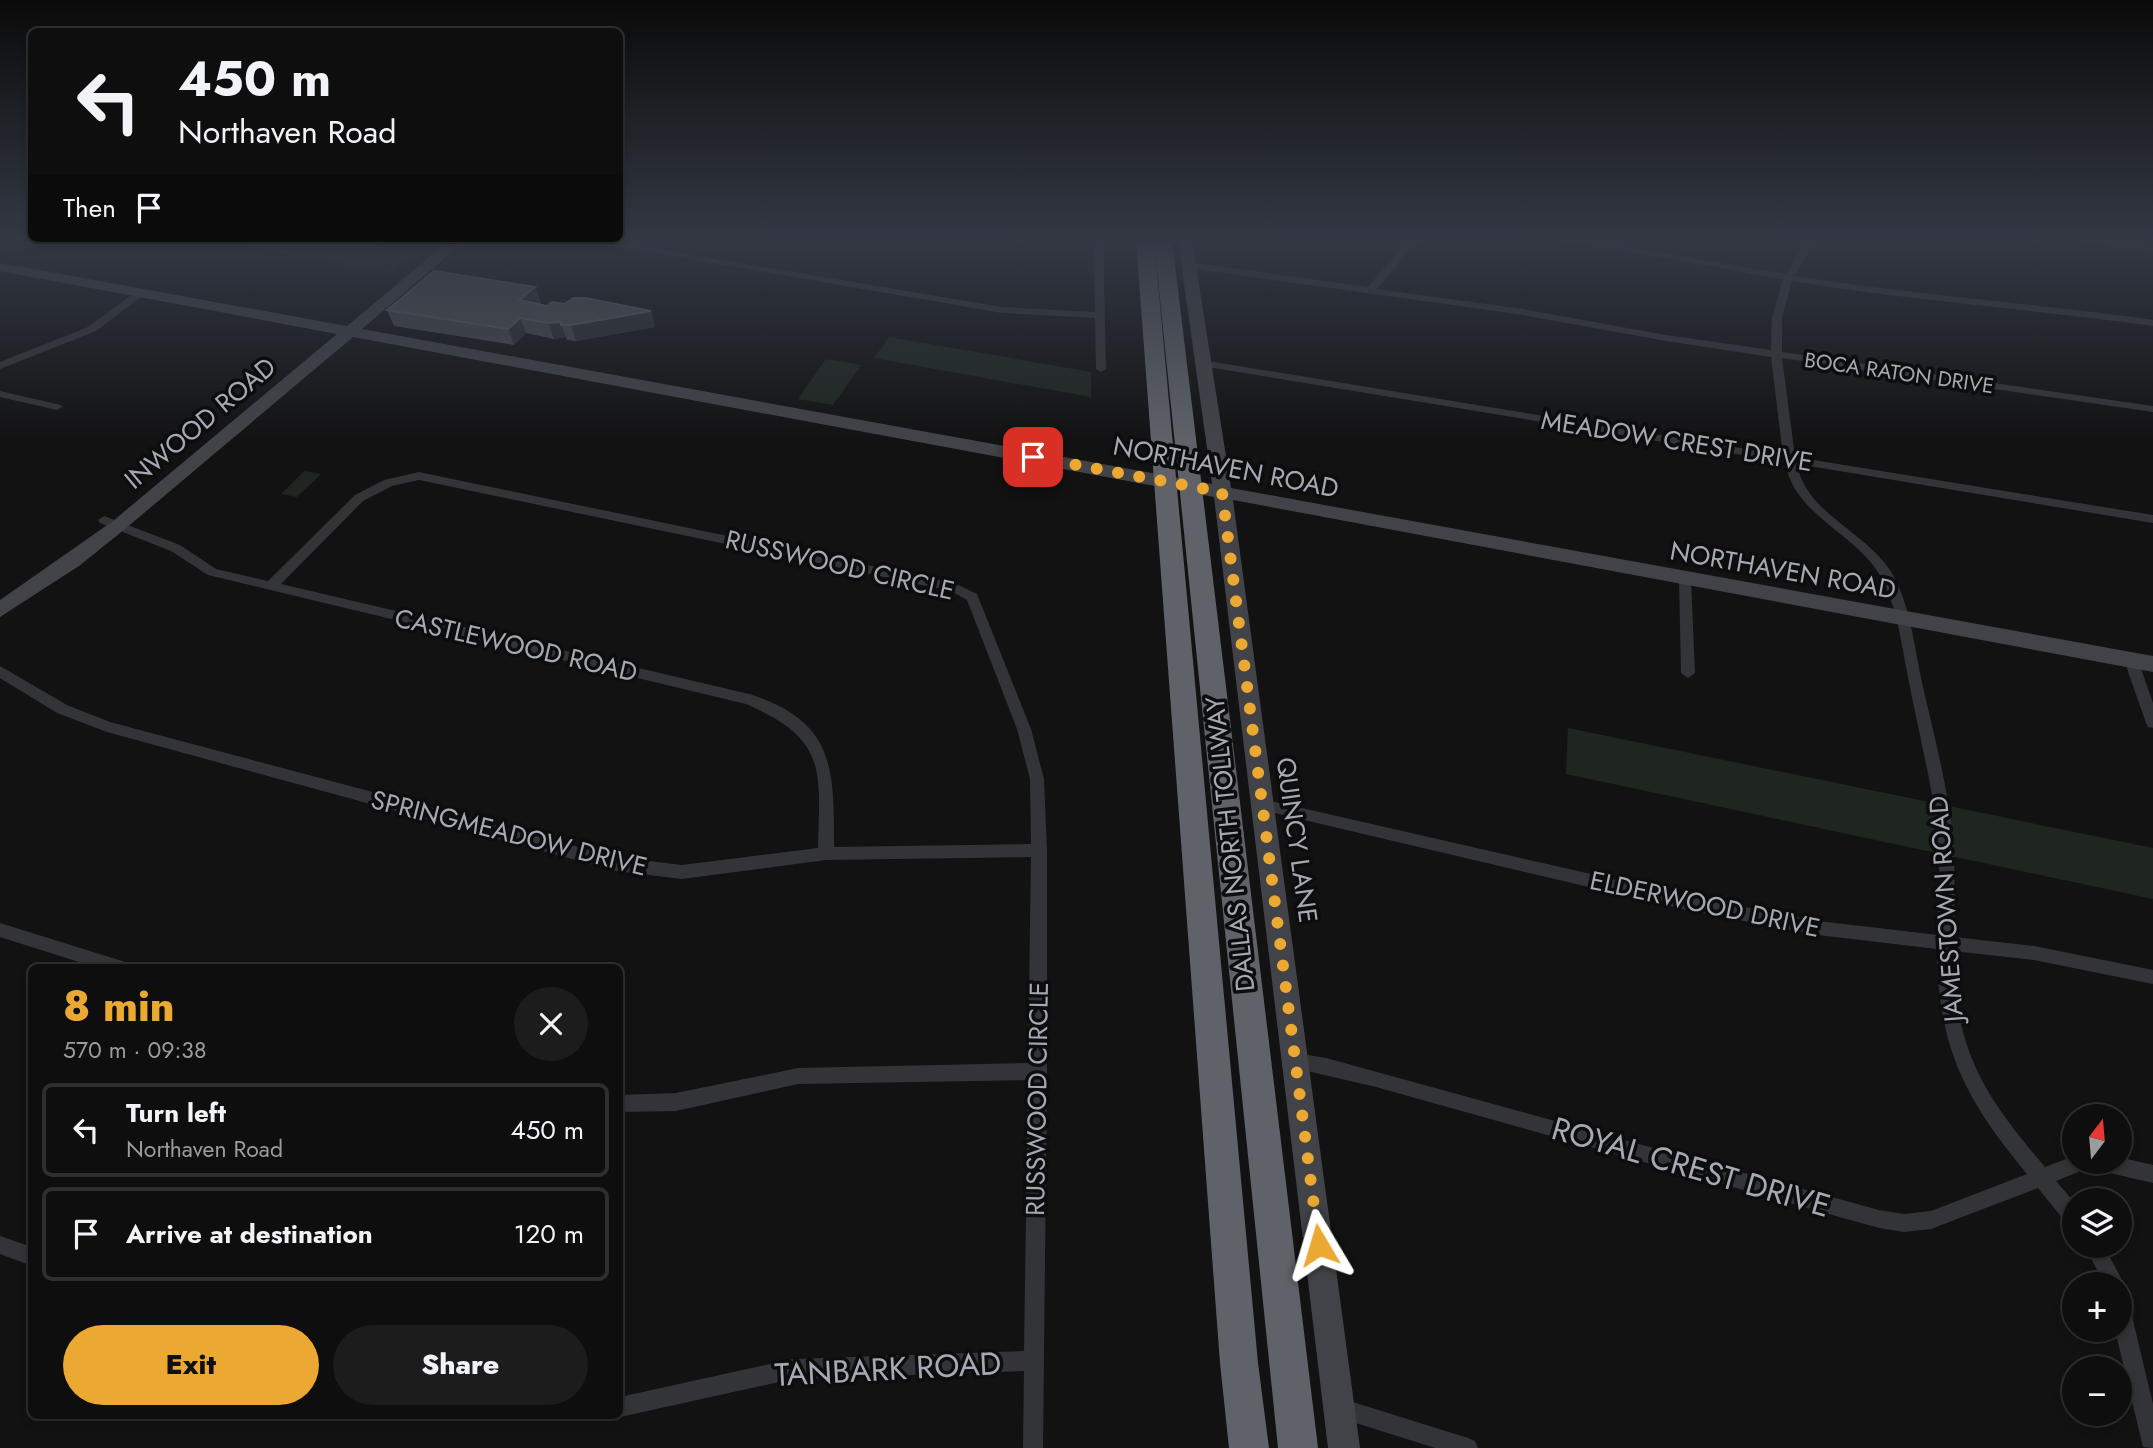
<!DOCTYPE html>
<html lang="en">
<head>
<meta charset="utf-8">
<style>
	:root { --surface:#0e0e0e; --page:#1c1c1c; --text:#f1f3f6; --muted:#9b9c9e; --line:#2e2e2e; --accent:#eba832 }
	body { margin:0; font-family:Jost,sans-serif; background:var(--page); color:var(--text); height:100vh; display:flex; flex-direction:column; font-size:26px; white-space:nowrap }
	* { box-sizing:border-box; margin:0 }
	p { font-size:23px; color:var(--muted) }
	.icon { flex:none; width:38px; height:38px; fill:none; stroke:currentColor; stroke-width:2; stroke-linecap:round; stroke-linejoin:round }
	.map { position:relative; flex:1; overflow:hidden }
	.side { position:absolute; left:28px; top:964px; width:595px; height:455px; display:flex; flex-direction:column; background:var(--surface); border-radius:10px; box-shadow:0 4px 10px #0003,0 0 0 2px var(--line) }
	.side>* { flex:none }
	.banner { position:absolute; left:28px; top:28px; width:595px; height:214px; border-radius:10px; box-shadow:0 4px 10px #0003,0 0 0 2px var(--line); background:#0e0e0e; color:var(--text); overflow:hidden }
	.needle { width:46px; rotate:16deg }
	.controls { position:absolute; left:2062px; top:1104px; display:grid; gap:14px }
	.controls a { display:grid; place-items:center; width:70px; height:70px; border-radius:50%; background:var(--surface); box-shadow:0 4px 10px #0003,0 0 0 2px var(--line); font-size:35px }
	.pin { position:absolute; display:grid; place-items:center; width:60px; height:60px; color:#fff; margin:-30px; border-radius:14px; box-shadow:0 4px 10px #0006 }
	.me { position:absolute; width:77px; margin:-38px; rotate:353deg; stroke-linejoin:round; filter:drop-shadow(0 0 5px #0008) }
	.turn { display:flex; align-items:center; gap:24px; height:147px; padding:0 35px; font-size:32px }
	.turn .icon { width:91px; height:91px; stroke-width:2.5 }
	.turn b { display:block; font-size:49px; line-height:60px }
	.then { display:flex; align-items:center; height:66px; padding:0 35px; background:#0003; gap:14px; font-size:26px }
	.round { display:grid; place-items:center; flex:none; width:74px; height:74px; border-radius:37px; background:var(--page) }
	.summary { display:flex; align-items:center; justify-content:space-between; height:119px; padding:0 35px }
	h1 { font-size:42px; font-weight:800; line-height:52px; color:var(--accent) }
	.action { display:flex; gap:14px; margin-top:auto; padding:14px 35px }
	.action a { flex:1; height:80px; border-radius:42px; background:var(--accent); color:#111; font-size:28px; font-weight:800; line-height:80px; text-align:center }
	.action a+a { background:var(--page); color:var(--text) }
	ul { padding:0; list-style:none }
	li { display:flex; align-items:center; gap:21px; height:94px; margin:0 14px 10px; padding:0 21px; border:4px solid var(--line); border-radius:10px }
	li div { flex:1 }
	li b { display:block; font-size:26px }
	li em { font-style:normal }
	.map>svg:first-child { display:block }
</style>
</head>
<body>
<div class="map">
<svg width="2153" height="1448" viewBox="0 0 2153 1448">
	<rect width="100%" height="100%" fill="#121213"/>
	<g fill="#1e261f">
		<path d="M210 240H347L417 252 392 273Z"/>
		<path d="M889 337 1091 372V397L874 358Z"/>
		<path d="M826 359 861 365 833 405 798 399Z"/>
		<path d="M304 471 321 474 297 497 281 494Z"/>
		<path d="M1568 728 2153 848V899L1566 774Z"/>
	</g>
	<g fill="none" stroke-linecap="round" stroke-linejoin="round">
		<g fill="#333438" fill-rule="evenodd">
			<path d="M579 240H602L1002 307 1095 312 1093 240H1103L1106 369 1101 372 1096 369 1095 318 1002 313Z"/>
			<path d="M1408 240H1417L1377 289 1523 309 1666 335 1771 350 1772 317 1783 279 1562 240H1585L1786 274 1806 240H1815L1795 276C1913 295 2034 303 2153 320V326C2033 309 1912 301 1792 281L1782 317V352L2153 406V412L1782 358 1795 457 2153 515V523L1797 464C1806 515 1869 532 1893 575 1910 606 1914 644 1921 678 1932 728 1946 778 1952 830 1956 865 1954 901 1954 937L2034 946 2153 970V984L2034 960 1953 951C1955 1050 1982 1093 2045 1167L2074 1156V1162H2091L2088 1168 2056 1181 2074 1202V1226L2067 1224 2038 1188 1931 1229 1904 1232 1879 1228 1376 1087 1290 1067 1287 1061 1290 1055 1296 1053 1326 1058 1879 1210 1904 1214 1931 1211 2027 1174C1965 1099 1938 1048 1937 949L1818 935 1687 910 1257 809 1255 805 1257 801 1262 799 1687 896 1818 921 1938 935C1938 899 1941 864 1937 828 1931 779 1918 730 1909 682 1902 648 1898 609 1882 579 1858 533 1794 517 1785 462L1202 366 1197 363 1202 360 1783 455 1771 357 1666 341 1523 315 1188 268 1183 265 1188 262 1368 287Z"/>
			<path d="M2077 240H2104L2153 247V253Z"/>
			<path d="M137 291 146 293 96 331 0 369V362L88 327Z"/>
			<path d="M0 391 61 405 62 407 57 410 0 397Z"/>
			<path d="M419 472 954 583 977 594 1031 729 1044 779 1047 850V1071L1043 1448H1023L1024 1371 793 1379 620 1417 616 1416H620V1397L793 1359 1024 1351 1028 1080 798 1084 676 1111 620 1112V1095L676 1093 798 1068 1028 1063 1031 857 826 860 682 879 616 871 107 732 57 713 0 678V666L67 705 110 722 616 857 682 865 818 848C820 769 827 739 746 704L208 575 171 551 100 523 98 520 104 516 180 545 216 569 268 581 355 495 384 480ZM419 480 951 591 967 600 1017 729 1030 779 1031 844 834 847C834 768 835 721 749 694L281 584 363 501 392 486Z"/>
			<path d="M1685 575 1691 579 1695 673 1688 678 1681 673 1679 579Z"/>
			<path d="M2131 655 2138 660 2153 703V728L2148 727 2146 723 2124 660Z"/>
			<path d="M0 923 122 961 128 963 130 968H98L0 937Z"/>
			<path d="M2119 1157 2153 1165V1183L2101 1171 2095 1168 2092 1162H2119Z"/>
			<path d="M0 1236 32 1247V1266L0 1254Z"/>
			<path d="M2085 1246H2104L2124 1284 2121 1291 2119 1284H2104Z"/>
			<path d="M2119 1294 2126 1297 2129 1304 2153 1404V1448L2143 1447 2115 1330H2119Z"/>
			<path d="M1340 1398 1468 1438 1475 1441 1478 1448H1435L1340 1418 1333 1415 1330 1408 1333 1401Z"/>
		</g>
		<path fill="#414348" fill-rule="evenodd" d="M450 240H466L362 329 1212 484 1178 240H1192L1231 488 2153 656V672L1233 500 1360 1448H1328L1214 497 353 337 125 529 79 566 0 617V600L113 521 337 334 0 271V263L347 326Z"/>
		<g fill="#5f6269" fill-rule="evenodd">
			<path d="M1136 240H1154L1258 1363 1269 1448H1229L1220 1363Z"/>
			<path d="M1154 240H1172L1318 1448H1278Z"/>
		</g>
	</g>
	<path fill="#48494e" d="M535 287 541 303 539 304 547 306 651 311 655 327 576 341 567 340 566 337 554 339 526 333 514 345 394 326 387 310Z"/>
	<g fill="#2e2f32">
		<path d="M535 287 541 303 525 315 519 300Z"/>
		<path d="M651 311 655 327 576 341 571 325Z"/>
		<path d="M520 318 526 333 514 345 508 329Z"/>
		<path d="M561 322V325L566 337 554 339 548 323Z"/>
	</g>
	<path fill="#525459" stroke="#5f6167" stroke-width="2" d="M434 271 535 287 519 300 547 306 552 302 564 304 574 298H585L651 311 571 325H561V322L548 323 520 318 508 329 387 310Z"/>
	<linearGradient id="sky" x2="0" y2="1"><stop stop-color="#0a0a0a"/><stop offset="0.54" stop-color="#333944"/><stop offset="1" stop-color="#333944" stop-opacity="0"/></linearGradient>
	<rect width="2153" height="443" fill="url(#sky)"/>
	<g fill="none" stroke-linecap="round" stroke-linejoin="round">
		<path stroke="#eba832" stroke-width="12" stroke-dasharray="0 21.6" d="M1033 457 1222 492 1319 1245"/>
	</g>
	<g text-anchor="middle" stroke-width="7" stroke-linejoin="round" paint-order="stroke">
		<g font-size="21" fill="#a4a9b3" stroke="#0d0d0e">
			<text transform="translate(1899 373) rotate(8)" y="7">BOCA RATON DRIVE</text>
		</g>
		<g font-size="26" fill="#a4a9b3" stroke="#0d0d0e">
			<text transform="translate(200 423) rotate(-40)" y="9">INWOOD ROAD</text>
			<text transform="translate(1677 441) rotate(9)" y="9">MEADOW CREST DRIVE</text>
			<text transform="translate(1226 467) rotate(11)" y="9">NORTHAVEN ROAD</text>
			<text transform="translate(840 565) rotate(13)" y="9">RUSSWOOD CIRCLE</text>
			<text transform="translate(1783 570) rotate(10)" y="9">NORTHAVEN ROAD</text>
			<text transform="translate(516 645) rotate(13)" y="9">CASTLEWOOD ROAD</text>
			<text transform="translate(509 833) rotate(14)" y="9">SPRINGMEADOW DRIVE</text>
			<text transform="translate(1297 840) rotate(82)" y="9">QUINCY LANE</text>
			<text transform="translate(1230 844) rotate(-96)" y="9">DALLAS NORTH TOLLWAY</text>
			<text transform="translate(1705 904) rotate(12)" y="9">ELDERWOOD DRIVE</text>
			<text transform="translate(1946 909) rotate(-94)" y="9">JAMESTOWN ROAD</text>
			<text transform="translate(1037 1099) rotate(-89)" y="9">RUSSWOOD CIRCLE</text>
		</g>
		<g font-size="32" fill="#a4a9b3" stroke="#0d0d0e">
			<text transform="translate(1691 1167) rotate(16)" y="11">ROYAL CREST DRIVE</text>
			<text transform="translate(888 1369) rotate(-3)" y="11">TANBARK ROAD</text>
		</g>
	</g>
</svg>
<div class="controls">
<a><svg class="needle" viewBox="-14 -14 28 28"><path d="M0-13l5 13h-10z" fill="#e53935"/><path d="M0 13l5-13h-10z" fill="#9b9c9e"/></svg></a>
<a><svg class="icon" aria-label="layers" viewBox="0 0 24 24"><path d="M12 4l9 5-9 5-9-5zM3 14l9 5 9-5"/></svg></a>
<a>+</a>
<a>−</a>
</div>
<div class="pin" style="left:1033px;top:457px;background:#d93025"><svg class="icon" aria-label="arrive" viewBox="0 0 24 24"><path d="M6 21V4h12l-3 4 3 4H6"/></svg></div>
<svg class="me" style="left:1319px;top:1245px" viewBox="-20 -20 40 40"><path d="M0-17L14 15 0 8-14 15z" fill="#eba832" stroke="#fff" stroke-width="4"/></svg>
<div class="banner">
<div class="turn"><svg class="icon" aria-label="left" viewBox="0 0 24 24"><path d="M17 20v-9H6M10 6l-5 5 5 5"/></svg><div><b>450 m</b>Northaven Road</div></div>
<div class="then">Then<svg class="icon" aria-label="arrive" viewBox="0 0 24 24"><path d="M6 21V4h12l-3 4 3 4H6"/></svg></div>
</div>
<section class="side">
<div class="summary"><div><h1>8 min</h1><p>570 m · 09:38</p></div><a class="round"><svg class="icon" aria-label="close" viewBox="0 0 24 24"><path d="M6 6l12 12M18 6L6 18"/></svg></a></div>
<ul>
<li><svg class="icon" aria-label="left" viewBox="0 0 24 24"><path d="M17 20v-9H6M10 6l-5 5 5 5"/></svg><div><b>Turn left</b><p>Northaven Road</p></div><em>450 m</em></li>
<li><svg class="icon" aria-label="arrive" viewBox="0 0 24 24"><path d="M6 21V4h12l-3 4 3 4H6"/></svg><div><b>Arrive at destination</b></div><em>120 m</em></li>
</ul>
<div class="action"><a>Exit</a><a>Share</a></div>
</section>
</div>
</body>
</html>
